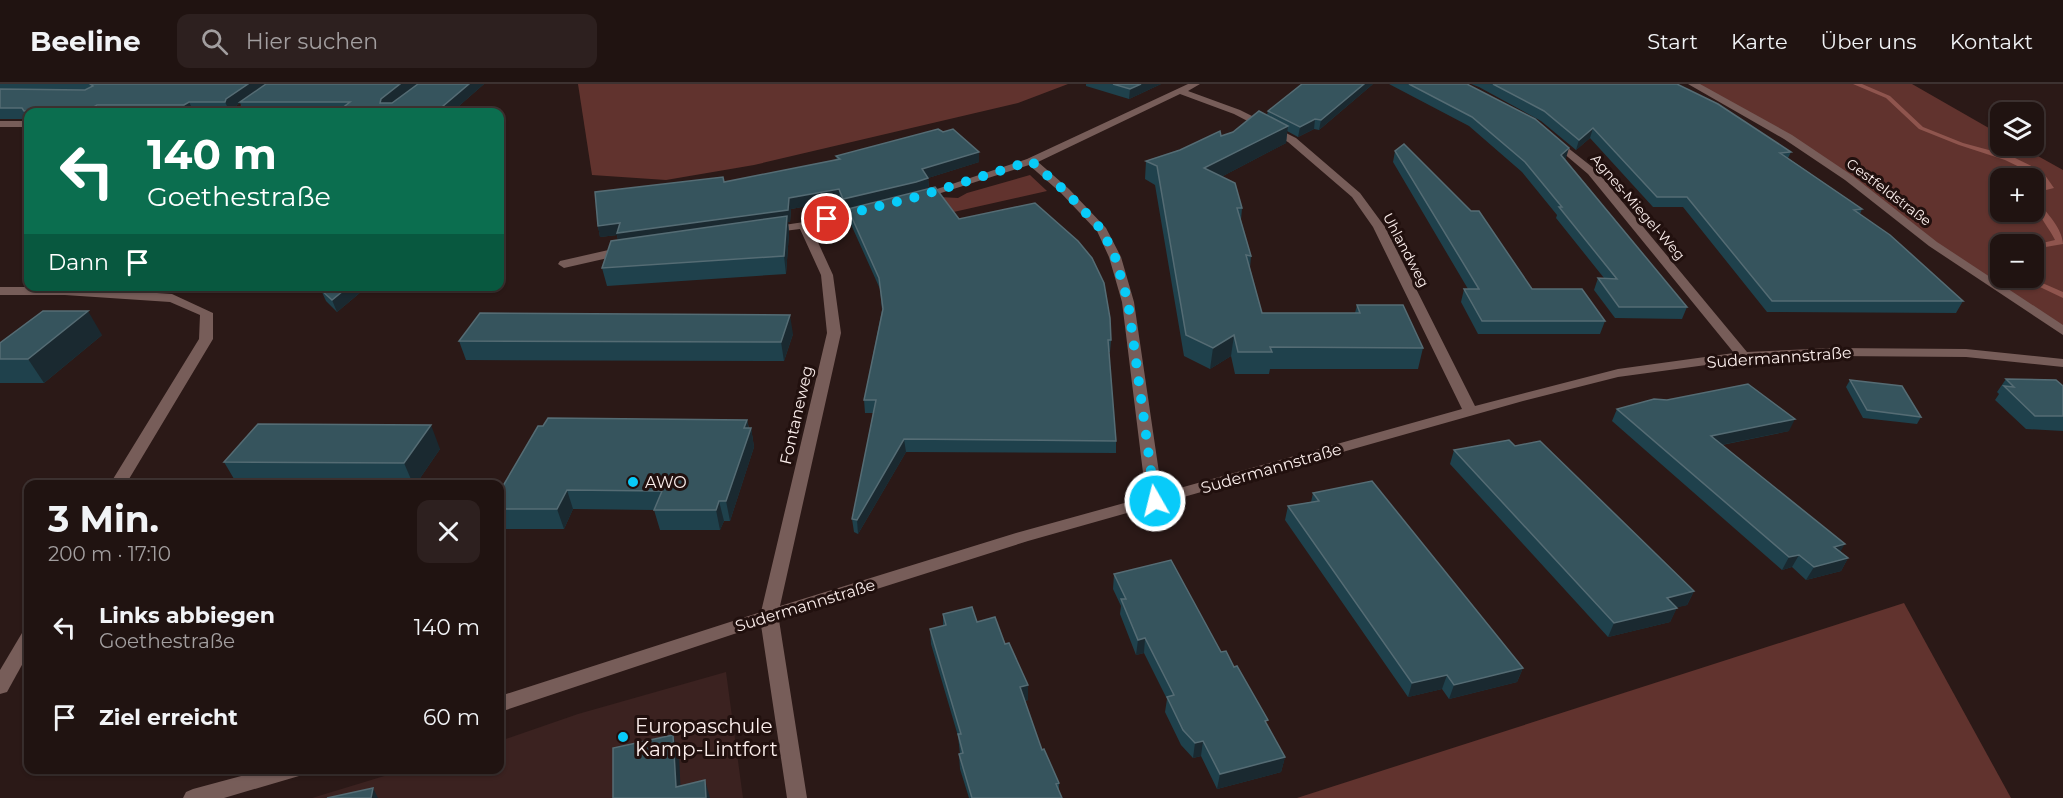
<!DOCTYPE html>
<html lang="de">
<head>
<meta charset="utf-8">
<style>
	:root { --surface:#201311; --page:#2d201f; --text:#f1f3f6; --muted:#a29e9f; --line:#3d3231 }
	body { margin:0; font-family:Montserrat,sans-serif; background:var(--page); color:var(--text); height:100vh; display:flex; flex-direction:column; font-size:22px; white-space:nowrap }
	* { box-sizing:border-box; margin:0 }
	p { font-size:20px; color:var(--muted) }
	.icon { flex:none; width:33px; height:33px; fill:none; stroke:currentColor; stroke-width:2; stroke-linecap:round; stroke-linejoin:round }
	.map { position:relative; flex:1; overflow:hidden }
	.sheet { position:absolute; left:24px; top:396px; width:480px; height:294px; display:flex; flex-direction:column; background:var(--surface); border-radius:12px; box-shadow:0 2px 4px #0004,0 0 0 2px var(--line) }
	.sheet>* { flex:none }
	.top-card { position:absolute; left:24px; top:24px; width:480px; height:183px; border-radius:12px; box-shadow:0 2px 4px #0004,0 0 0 2px var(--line); background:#0b6e4f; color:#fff; overflow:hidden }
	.tools { position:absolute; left:1990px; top:18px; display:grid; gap:12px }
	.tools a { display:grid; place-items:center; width:54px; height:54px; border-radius:12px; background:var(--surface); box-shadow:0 2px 4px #0004,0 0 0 2px var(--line); font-size:30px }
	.pin { position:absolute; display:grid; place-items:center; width:51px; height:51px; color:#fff; margin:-26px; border:3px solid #fff; border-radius:50%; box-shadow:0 2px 6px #0007 }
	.me { position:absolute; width:66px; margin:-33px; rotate:352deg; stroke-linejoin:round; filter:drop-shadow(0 0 4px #0008) }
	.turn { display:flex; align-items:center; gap:21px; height:126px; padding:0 24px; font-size:27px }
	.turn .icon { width:78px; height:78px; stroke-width:2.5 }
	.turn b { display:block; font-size:42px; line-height:51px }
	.then { display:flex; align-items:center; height:57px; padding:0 24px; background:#0003; gap:12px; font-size:22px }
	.round { display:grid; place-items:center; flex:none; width:63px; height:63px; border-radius:12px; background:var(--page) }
	.head { display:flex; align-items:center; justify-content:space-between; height:102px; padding:0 24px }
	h1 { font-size:36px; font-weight:700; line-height:45px }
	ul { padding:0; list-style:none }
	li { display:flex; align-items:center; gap:18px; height:90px; padding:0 24px }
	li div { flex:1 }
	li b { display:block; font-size:22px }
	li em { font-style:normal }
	header { display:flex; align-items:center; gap:36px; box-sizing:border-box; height:84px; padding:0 30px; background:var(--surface); border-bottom:2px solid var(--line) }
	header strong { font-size:28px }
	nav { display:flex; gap:33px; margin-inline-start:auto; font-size:21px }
	.search { width:420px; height:54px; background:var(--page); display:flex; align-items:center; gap:15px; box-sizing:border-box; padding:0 21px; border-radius:12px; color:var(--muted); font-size:22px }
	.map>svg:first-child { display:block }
</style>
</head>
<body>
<header>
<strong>Beeline</strong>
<div class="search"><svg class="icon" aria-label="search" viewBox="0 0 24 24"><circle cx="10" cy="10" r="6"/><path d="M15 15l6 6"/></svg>Hier suchen</div>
<nav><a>Start</a><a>Karte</a><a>Über uns</a><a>Kontakt</a></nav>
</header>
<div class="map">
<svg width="2063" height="714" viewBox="0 0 2063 714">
	<rect width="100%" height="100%" fill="#2b1917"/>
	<path fill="#3b2220" d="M726 588 743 714H312L404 686H500V657L578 630Z"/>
	<g fill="#61332e" fill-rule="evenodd">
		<path d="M578 0H1068L1018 19 754 81 666 96 592 91Z"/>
		<path d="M1693 0H1912L2001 51V62H2020L2063 86V245L1933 160 1788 53ZM2001 94H2034V128H2001ZM2001 160H2034V194H2001Z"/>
		<path d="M1030 91 1047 107 918 136 940 113 958 114 967 109Z"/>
		<path d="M1904 519 2011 714H1297Z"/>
	</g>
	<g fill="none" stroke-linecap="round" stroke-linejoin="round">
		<g fill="#8f554e" fill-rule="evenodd">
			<path d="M1853 0H1862L1890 12 1923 43 1963 59 2011 72 2042 87 2054 104 2034 109V105L2045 103 2036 91 2005 76 1959 61 1919 45 1886 14Z"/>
			<path d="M2034 117H2037C2047 129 2062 144 2063 160L2034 165V161L2055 156C2050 145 2034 126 2034 117Z"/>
			<path d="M2021 194H2031L2063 208V214Z"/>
		</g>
		<g fill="#775d59" fill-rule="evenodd">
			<path d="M271 0H282L242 28H232Z"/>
			<path d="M1188 0H1200L1188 7 1240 26 1296 54 1360 109 1385 143 1475 322 1618 285 1734 269 1588 90 1549 57V53L1553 52 1596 86 1747 268 1834 264 1966 265 2063 275V283L1966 273 1834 272 1743 276 1618 293 1523 317 1028 457 779 536 807 714H787L761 541 500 628V612L761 528 827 249 821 191 800 145 768 149 764 148V144L804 138 868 122 874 125 872 127 811 143 833 191 841 249 780 522 1016 449 1146 413 1122 218 1109 173 1097 147 1061 109 1029 81 922 115H914L913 113 1027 75ZM1180 10 1234 30 1288 58 1352 113 1373 143 1462 325 1162 409 1134 218 1121 173 1106 144 1069 105 1038 78Z"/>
			<path d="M1688 0H1700L1792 51 1853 92 1937 158 2063 241V251L1929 162 1845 96 1784 55Z"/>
			<rect x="0" y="37" width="28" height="6"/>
			<path d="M626 162 632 166 630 169 564 184 558 180 560 177Z"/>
			<path d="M0 203H65L172 210 213 229V255L126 400H110L199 255 200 231 170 218 65 211H0Z"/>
			<path d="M28 547V570L7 608 0 610V586L22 549Z"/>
			<path d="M263 686H302L299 692 224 714H183L186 708 193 705Z"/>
		</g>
	</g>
	<g fill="#1f414c">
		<path d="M0 0H484L452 28H244L240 19 231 26 230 28H28V35H0Z"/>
		<path d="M1086 0H1161L1129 15 1086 2Z"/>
		<path d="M1373 0 1319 46 1314 45 1298 53 1287 47 1286 59 1221 93 1242 124 1241 136 1251 172 1250 184 1262 229H1355L1357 221 1423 264 1418 285H1270L1269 290H1235L1231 272 1210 285 1184 272 1155 101 1145 95 1146 77 1233 48 1267 31 1268 27Z"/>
		<path d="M1389 0H1467L1566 74 1565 75 1687 223 1682 235 1615 234 1594 206 1598 194H1604L1556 134 1557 131 1522 88 1469 42Z"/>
		<path d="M1471 0H1677L1791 68 1788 74 1862 125 1860 130 1963 217 1956 229 1767 228 1683 123H1653L1590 54 1576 66 1541 37 1479 3Z"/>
		<path d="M1395 67 1532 205 1605 237 1600 250H1478L1461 218 1464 205H1468L1393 78Z"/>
		<path d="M979 68V78L928 94 929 104 959 135 1111 256 1110 268H1109L1116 357V369L906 368 858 450 854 448 852 435 873 329H865L864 316 882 226 880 205 849 136 848 125 844 126 840 116 791 125 790 138H788L789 149 786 190 607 202 602 184 618 156 617 151 600 153 598 142 724 98 837 76 836 72Z"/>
		<path d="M324 202H368L337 228 326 217 321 206Z"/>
		<path d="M793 250 784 277 466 276 459 257Z"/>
		<path d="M102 251 44 299H0V275Z"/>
		<path d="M2006 295 2063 302V347L2026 345 1995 316 1999 310 1997 308Z"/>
		<path d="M1850 296 1921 333 1917 340 1863 334 1846 303Z"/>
		<path d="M1617 325 1789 347 1722 361 1848 474 1841 487 1806 496 1792 483 1782 486 1612 337Z"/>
		<path d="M747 336 749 344H751L754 363 730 437H724L720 446H660L654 426 573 425 564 445H503L500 435V407Z"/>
		<path d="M440 365 416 400H237L224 378Z"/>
		<path d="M1454 366 1694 507 1687 521 1677 523 1670 538 1608 553 1450 380Z"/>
		<path d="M1313 409 1523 584 1517 598 1449 615 1442 605 1408 613 1285 436 1288 422 1311 418Z"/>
		<path d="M1114 490 1221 568 1267 641 1285 673 1281 688 1217 705 1201 672 1193 674 1181 661 1165 628 1167 615 1144 569 1136 571 1120 530 1121 522 1113 505Z"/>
		<path d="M943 530 977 538 1005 560 1028 601V616L1025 617 1042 666 1059 699V707L1062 714H969L960 685 959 670H960L958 652 931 560 930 545 943 542Z"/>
	</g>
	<g fill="#1a2930">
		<path d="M248 0H267L240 18V19L231 26 230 28 225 18 226 15Z"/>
		<path d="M400 0H417L384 28 380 19 381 15Z"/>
		<path d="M469 0H484L452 28H436Z"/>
		<path d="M1141 0H1161L1129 15 1130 5Z"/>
		<path d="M1364 0H1373L1319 46 1321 36Z"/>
		<path d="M189 18 194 28H187L184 21Z"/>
		<path d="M97 21 102 28H87V27Z"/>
		<path d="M1315 35 1314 45 1298 53 1300 43Z"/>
		<path d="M1288 42 1286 59 1202 103 1204 84Z"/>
		<path d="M1593 44 1590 54 1576 66 1579 56Z"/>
		<path d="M1569 64 1566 74 1558 81 1561 71Z"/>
		<path d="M979 68V78L928 94 929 105 916 109 844 126 843 115 922 85Z"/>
		<path d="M839 105 840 116 791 125 790 138H788L789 149 786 190 784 172 619 161 617 151 600 153 598 142 789 114Z"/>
		<path d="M349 202H368L337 228 332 216Z"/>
		<path d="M88 227 102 251 44 299 28 275Z"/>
		<path d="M790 231 793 250 784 277 781 258Z"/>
		<path d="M1234 251 1231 272 1210 285 1213 264Z"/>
		<path d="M1795 335 1789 347 1706 364 1711 352Z"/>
		<path d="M747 336 749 348 751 344 754 363 730 437 726 417 744 344Z"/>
		<path d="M431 341 440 365 416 400H413L404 379Z"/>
		<path d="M904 355 906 368 858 450 857 436Z"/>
		<path d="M567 406 573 425 564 445 557 425Z"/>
		<path d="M719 417 724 437 720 446 716 426Z"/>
		<path d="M1845 460 1837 473 1834 463Z"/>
		<path d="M1799 471 1792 483 1782 486 1789 473Z"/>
		<path d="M1848 474 1841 487 1806 496 1814 483Z"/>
		<path d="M1694 507 1687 521 1660 528 1667 514Z"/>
		<path d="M1677 524 1670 538 1608 553 1614 539Z"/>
		<path d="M1145 554 1144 569 1136 571 1138 556Z"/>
		<path d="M1523 584 1517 598 1449 615 1454 601Z"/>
		<path d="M1447 591 1442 605 1408 613 1412 599Z"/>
		<path d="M1028 601V616L1020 618V603Z"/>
		<path d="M673 651 679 671 681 714 676 703Z"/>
		<path d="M1203 657 1201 672 1193 674 1195 659Z"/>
		<path d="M1285 673 1281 688 1217 705 1220 690Z"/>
		<path d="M705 696 710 714H706Z"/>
		<path d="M373 704 378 714H371Z"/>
	</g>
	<g fill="#36545d" stroke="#556c74" stroke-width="1.5">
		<path d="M90 0H248L226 15 225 18H189L184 21H97L87 27H24L22 24H0V5L85 6 93 2Z"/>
		<path d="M266 0H400L381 15 380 19H392L418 0H469L436 28H337L350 18H240Z"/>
		<path d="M1113 0H1141L1130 5Z"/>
		<path d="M1302 0H1364L1321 36 1315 35 1300 43 1268 27Z"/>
		<path d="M1409 0H1467L1535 35 1569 64 1561 71 1687 223H1619L1598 194 1617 195 1559 123H1562L1525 78 1472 33Z"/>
		<path d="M1493 0H1677L1718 20 1791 68 1780 69 1862 125 1854 126 1890 151 1963 217H1772L1687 113H1657L1593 44 1579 56 1544 27Z"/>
		<path d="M1259 27 1288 42 1204 84 1235 99 1242 124H1237L1251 172 1246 171 1262 229H1360L1357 221H1403L1423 264 1270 263 1272 268H1238L1234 251 1213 264 1186 251 1157 82 1146 77 1180 66 1220 47 1221 52 1233 48Z"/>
		<path d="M938 45 943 48 953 45 979 68 922 85 928 94 916 98 843 115 839 105 789 114 788 126 617 149 620 139 598 142 595 108 723 93 724 98 840 75 836 72Z"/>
		<path d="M1404 60 1471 127H1479L1532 205H1582L1605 237H1482L1464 205H1479L1395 67Z"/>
		<path d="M935 103 959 135 1035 119 1078 157 1092 174 1104 199 1110 234 1111 256H1108L1116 357 904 355 857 436 852 435 876 316H864L883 225 879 194 848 125Z"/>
		<path d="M787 132 784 172 602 184 611 157Z"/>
		<path d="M324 202H349L332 216 321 206Z"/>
		<path d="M43 227H88L28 275H0V259Z"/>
		<path d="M480 229 790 231 781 258 459 257Z"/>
		<path d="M2006 295 2056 296 2063 302V332H2035L2004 302 2014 303Z"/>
		<path d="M1850 296 1902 302 1921 333 1867 326Z"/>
		<path d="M1748 300 1795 335 1711 352 1845 460 1834 463 1848 474 1814 483 1799 471 1789 473 1617 325 1654 315 1667 316Z"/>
		<path d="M548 334 747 336 744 344H751L726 417H719L716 426H654L662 407 567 406 557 425H500V418L501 415H500V407L538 342H543Z"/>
		<path d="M258 340 431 341 404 379 224 378Z"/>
		<path d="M1509 356 1515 362 1540 357 1694 507 1667 514 1677 524 1614 539 1454 366Z"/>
		<path d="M1372 397 1523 584 1454 601 1447 591 1412 599 1288 422 1319 417 1313 409Z"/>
		<path d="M1171 476 1221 568 1226 567 1234 583 1237 582 1268 636 1265 637 1285 673 1220 690 1203 657 1195 659 1183 646 1167 613 1174 611 1145 554 1138 556 1121 515H1126L1114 490Z"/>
		<path d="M972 523 977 538 995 533 1005 560 1009 559 1028 601 1020 603 1042 666 1044 665 1059 699 1056 700 1062 714H972L959 670 963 669 958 650H961L930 545 946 541 943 530Z"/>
		<path d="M673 651 676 703 705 696 706 714H613V664Z"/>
		<path d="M373 704 371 714H327Z"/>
	</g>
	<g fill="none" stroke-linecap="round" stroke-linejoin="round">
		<path stroke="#08cbf9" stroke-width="10" stroke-dasharray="0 18" d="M827 135 920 112 1031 77 1065 107 1102 146 1115 173 1128 218 1155 417"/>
	</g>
	<g fill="#08cbf9" stroke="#21100e" stroke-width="2">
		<circle cx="633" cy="398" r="6"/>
		<circle cx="623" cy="653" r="6"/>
	</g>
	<g text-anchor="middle" stroke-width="6" stroke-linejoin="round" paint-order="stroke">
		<g font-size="14" fill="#fbeeec" stroke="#21100e">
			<text transform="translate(1889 108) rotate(37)" y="5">Gestfeldstraße</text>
			<text transform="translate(1638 123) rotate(49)" y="5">Agnes-Miegel-Weg</text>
			<text transform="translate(1406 166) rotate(62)" y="5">Uhlandweg</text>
		</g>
		<g font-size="16" fill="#fbeeec" stroke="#21100e">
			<text transform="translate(1779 273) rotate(-4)" y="6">Sudermannstraße</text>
			<text transform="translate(796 331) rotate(-77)" y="6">Fontaneweg</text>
			<text transform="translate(1271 384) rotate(-16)" y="6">Sudermannstraße</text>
			<text transform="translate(805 521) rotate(-17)" y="6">Sudermannstraße</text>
		</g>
		<g font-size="16" fill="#fbeeec" stroke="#21100e" text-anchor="start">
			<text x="645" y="404">AWO</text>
		</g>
		<g font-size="20" fill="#fbeeec" stroke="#21100e" text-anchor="start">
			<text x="635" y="649">Europaschule<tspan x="635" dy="23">Kamp-Lintfort</tspan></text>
		</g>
	</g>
</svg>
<div class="tools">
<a><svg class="icon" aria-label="layers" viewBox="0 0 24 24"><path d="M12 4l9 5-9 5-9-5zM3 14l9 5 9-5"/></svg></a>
<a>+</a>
<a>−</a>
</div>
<div class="pin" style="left:827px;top:135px;background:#d93025"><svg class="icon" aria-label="arrive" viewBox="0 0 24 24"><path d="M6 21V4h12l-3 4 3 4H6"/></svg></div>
<svg class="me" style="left:1155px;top:417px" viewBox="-20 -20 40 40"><circle r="17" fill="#08cbf9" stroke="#fff" stroke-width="3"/><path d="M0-11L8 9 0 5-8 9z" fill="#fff"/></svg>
<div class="top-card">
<div class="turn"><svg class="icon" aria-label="left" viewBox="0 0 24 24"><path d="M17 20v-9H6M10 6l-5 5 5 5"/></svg><div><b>140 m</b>Goethestraße</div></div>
<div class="then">Dann<svg class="icon" aria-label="arrive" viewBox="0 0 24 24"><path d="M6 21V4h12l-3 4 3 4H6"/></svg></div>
</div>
<section class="sheet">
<div class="head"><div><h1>3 Min.</h1><p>200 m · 17:10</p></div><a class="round"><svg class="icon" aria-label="close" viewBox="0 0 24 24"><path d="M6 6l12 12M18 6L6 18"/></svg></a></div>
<ul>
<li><svg class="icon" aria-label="left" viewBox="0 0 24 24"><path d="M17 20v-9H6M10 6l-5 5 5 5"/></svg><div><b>Links abbiegen</b><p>Goethestraße</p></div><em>140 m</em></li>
<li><svg class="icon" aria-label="arrive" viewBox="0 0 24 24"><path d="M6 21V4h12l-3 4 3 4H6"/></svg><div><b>Ziel erreicht</b></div><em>60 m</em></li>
</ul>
</section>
</div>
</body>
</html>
